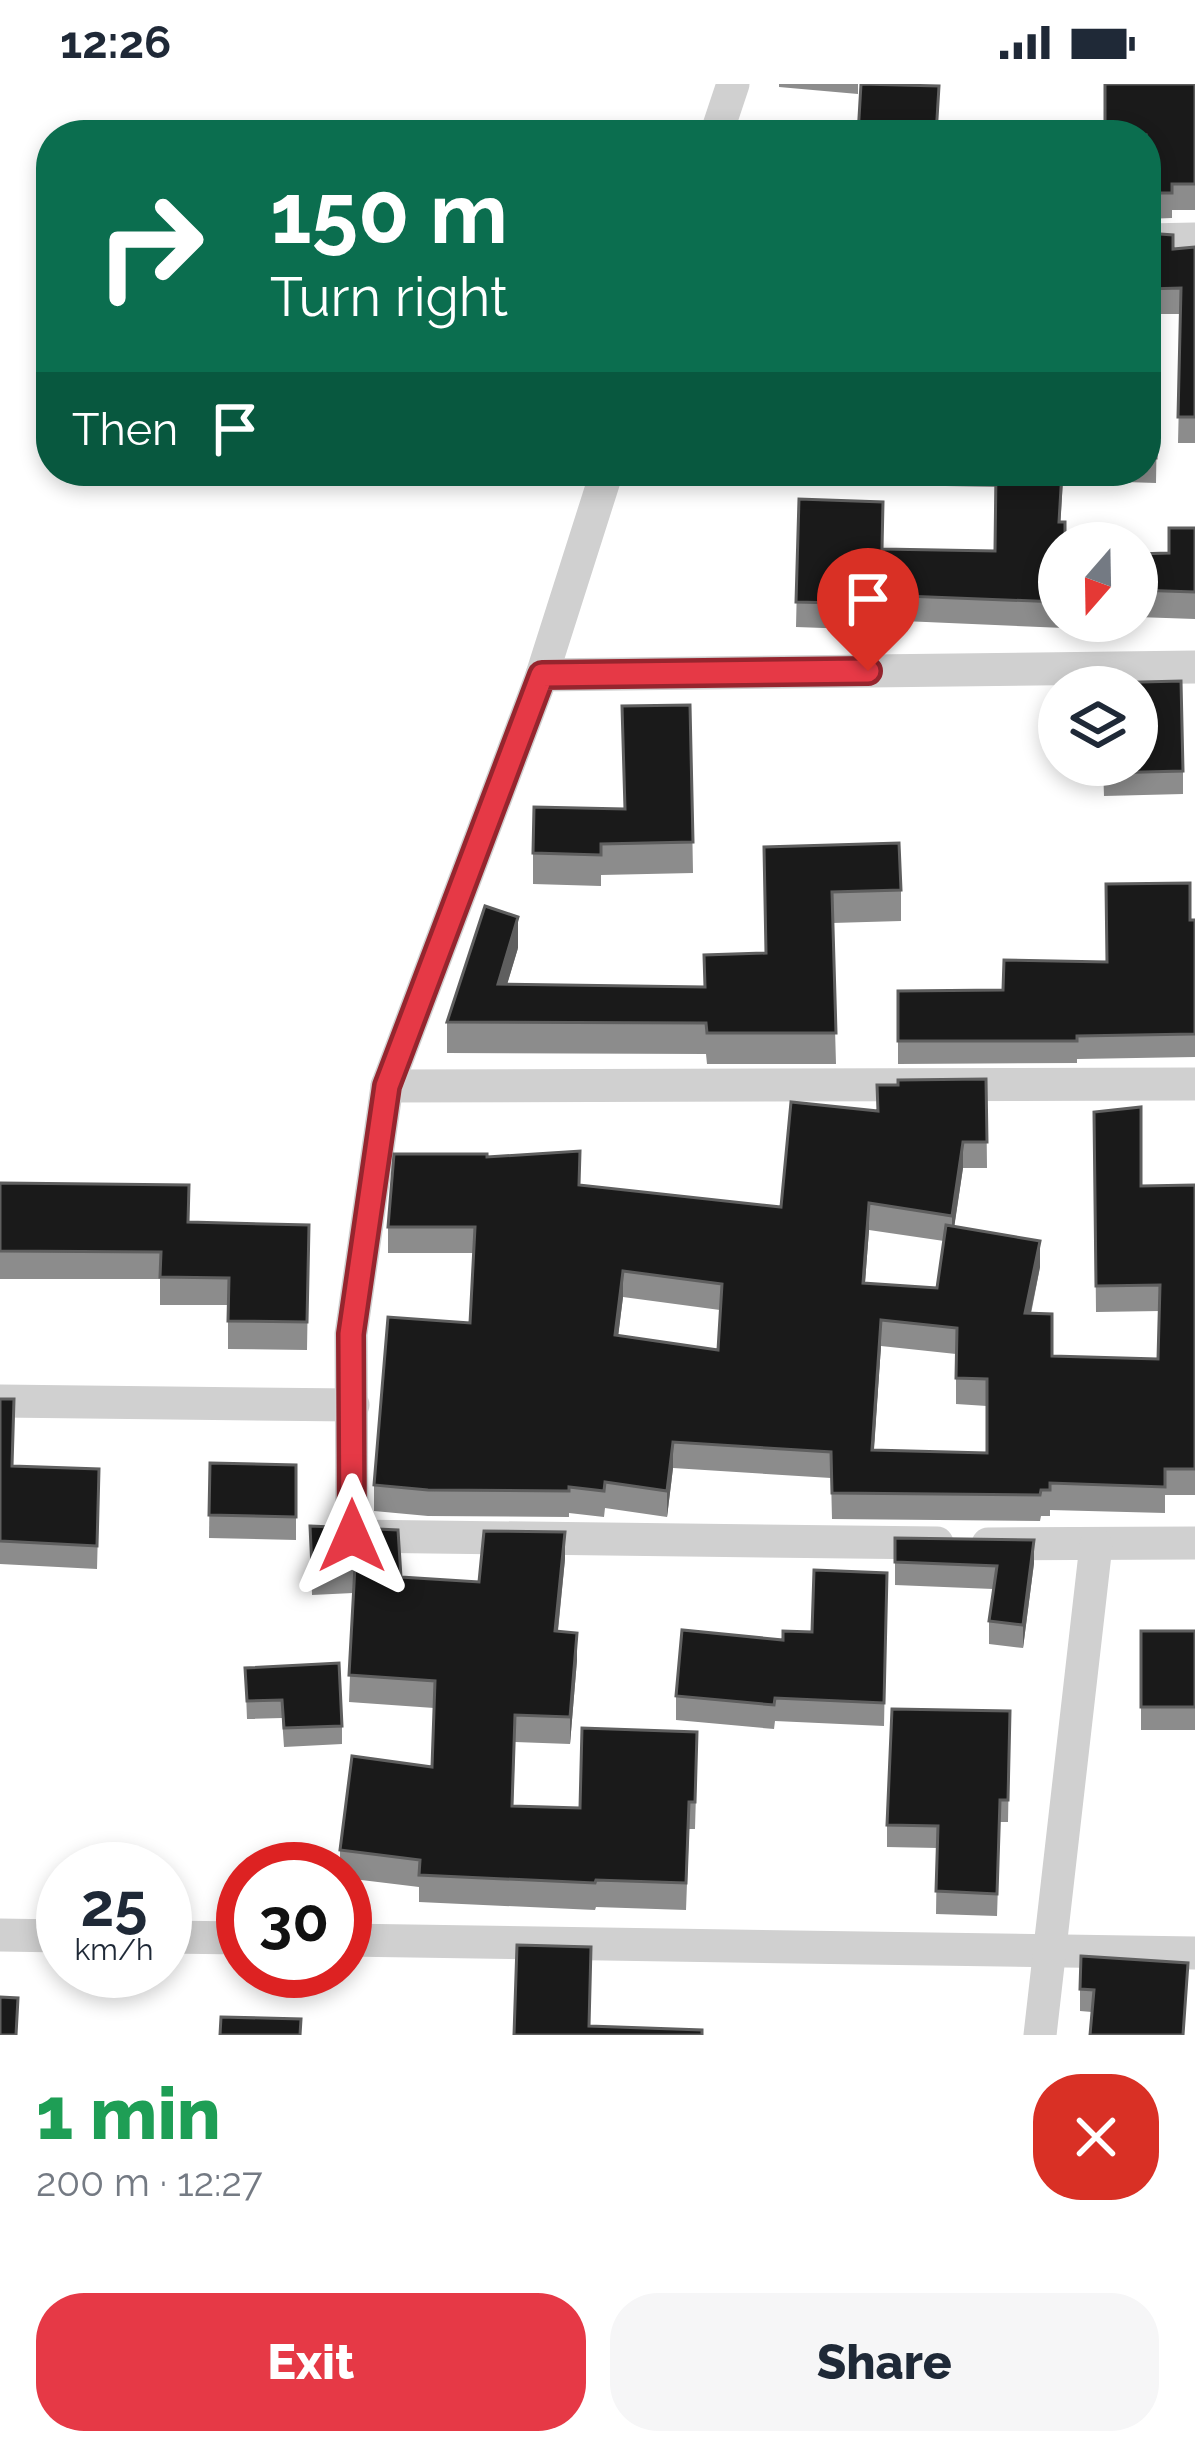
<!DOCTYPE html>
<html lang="en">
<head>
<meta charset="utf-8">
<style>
	:root { --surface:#fff; --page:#f6f6f7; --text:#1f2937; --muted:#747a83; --accent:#e63946 }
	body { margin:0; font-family:Raleway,sans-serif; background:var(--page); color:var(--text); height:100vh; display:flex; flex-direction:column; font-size:45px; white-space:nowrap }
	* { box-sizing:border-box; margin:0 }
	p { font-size:39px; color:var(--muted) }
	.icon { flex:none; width:66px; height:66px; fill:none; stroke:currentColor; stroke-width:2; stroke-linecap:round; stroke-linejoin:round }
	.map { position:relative; height:1951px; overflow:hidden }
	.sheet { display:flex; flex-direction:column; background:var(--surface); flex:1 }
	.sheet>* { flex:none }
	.banner { position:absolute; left:36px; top:36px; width:1125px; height:366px; border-radius:48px; box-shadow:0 6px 18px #0003; background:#0b6e4f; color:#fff; overflow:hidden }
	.needle { width:78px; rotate:200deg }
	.buttons { position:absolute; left:1038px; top:438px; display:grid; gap:24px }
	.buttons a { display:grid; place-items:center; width:120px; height:120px; border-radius:50%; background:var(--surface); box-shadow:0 6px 18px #0003; font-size:60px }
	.speed { position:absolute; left:36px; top:1758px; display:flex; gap:24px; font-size:60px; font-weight:700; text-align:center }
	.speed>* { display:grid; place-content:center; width:156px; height:156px; border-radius:50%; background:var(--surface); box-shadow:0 6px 18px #0003; line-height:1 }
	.speed small { font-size:30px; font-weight:400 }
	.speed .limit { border:18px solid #d22; background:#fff; color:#111 }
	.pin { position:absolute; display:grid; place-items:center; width:102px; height:102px; color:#fff; margin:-123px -51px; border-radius:50% 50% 50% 0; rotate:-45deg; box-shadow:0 0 12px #0007 }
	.pin .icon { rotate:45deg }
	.me { position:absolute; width:132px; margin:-66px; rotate:0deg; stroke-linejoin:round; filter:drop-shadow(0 0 9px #0008) }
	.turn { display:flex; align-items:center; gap:42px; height:252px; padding:0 36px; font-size:54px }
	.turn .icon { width:156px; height:156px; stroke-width:2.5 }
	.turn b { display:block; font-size:84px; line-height:102px }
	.then { display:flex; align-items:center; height:114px; padding:0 36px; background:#0003; gap:24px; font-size:45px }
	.round { display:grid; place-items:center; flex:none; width:126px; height:126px; border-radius:48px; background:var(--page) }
	.headline { display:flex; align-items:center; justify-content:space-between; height:204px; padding:0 36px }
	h1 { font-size:72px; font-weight:800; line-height:90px; color:#1e9e55 }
	.cta { display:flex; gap:24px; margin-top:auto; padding:24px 36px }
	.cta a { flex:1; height:138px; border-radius:48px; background:var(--accent); color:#fff; font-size:48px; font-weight:800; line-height:138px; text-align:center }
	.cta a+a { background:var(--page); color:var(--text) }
	.status { display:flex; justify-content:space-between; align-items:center; height:84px; padding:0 60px; background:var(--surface); direction:ltr }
	.status svg { height:33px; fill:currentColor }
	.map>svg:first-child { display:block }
</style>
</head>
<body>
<div class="status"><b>12:26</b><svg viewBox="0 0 49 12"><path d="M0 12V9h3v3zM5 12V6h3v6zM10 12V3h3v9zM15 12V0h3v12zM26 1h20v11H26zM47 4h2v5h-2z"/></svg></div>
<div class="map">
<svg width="1195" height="1951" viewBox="0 0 1195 1951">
	<rect width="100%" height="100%" fill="#fff"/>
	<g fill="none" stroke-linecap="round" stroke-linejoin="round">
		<g stroke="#d0d0d0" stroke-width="33">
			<path d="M716 51 733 0"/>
			<path d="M1146 156 1195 155"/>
			<path d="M607 387 542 591 387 1002 351 1250 352 1452 937 1459"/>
			<path d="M542 591 1195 583"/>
			<path d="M387 1002 1195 1000"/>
			<path d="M0 1317 353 1321"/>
			<path d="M988 1460 1195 1459"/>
			<path d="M0 1851 63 1852"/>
			<path d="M165 1853 243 1854"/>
			<path d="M345 1856 1195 1869"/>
			<path d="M1040 1951 1096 1461"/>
		</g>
	</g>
	<g fill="#8c8c8c" fill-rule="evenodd">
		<path d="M779 0H858V10L779 3Z"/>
		<path d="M1195 0V126H1172V134L1146 135V51L1105 42Z"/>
		<path d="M1146 149 1173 165 1195 163V359H1178L1181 230H1146Z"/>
		<path d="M1146 335 1157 336 1156 399 1063 396 1059 459V537H1064V544L880 536V546L796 543 799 415 882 465 995 467 996 403 895 401V387H1146Z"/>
		<path d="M1195 444V535L1137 533V470L1169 469Z"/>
		<path d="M690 621 693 789 601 791V802L533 800V769L624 725Z"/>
		<path d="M1103 681 1183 687V710L1104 712Z"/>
		<path d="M764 763 901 806V837L832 839 836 980H707L706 970 447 969V938L518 864 507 900 704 903V871L766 869Z"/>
		<path d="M1190 836H1195V973L1077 975V979L898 980V907L1003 906 1106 878Z"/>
		<path d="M986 995 987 1084H963L954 1143 1040 1183 1031 1230 1052 1272 1158 1275 1160 1227 1096 1228 1094 1028 1141 1102 1195 1101V1411H1165V1429L1050 1426V1432H1041L1040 1437 832 1435 831 1394 673 1384 667 1433 605 1424 604 1433 569 1429V1433L428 1432 374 1427V1401L470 1239 474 1169H388V1143L487 1073 580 1101 781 1123 877 1027ZM869 1146 944 1157 937 1204 865 1199ZM623 1213 720 1226 718 1266 618 1252ZM881 1262 956 1270V1320L987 1322V1369L874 1366Z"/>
		<path d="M0 1099 189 1138 309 1141 307 1266 228 1265V1221H160V1195H0Z"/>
		<path d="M0 1315 13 1382 99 1408 97 1485 0 1480Z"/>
		<path d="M210 1379 296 1381V1456L209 1454Z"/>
		<path d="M310 1442 401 1493 479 1498 565 1475 558 1547 577 1576 570 1660 515 1658 513 1722 580 1724 697 1675 695 1745H689L686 1826 596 1823 595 1826 419 1818V1803L345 1794V1785H340V1766L432 1683 434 1624 349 1618 353 1509 312 1511Z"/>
		<path d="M895 1454 1034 1479 1023 1564 989 1560V1537L993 1505 895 1501Z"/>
		<path d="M887 1489 884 1642 775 1637 774 1645 676 1636V1612L783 1556 812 1548Z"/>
		<path d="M1195 1547V1646H1141V1623Z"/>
		<path d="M245 1584 342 1642V1660L284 1663 282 1634 247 1635Z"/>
		<path d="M1010 1627 1008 1738H1000L997 1832 936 1830 937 1764 887 1763V1741Z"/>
		<path d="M1188 1901 1092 1928 1080 1927V1905Z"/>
	</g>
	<g fill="#5f5f5f">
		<path d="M518 833V864L498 931V900Z"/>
		<path d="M963 1058V1084L952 1158V1132Z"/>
		<path d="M869 1119V1146L863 1225V1199Z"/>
		<path d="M1040 1157V1183L1025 1256V1229Z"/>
		<path d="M623 1187V1213L615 1277V1251Z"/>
		<path d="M881 1236V1262L872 1392V1366Z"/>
		<path d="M673 1358V1384L667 1433V1407Z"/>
		<path d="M565 1448V1475L555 1574V1547Z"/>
		<path d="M1034 1456V1479L1023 1564V1541Z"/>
		<path d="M577 1549V1576L570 1660V1633Z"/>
	</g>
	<g fill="#1a1a1a" stroke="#5f5f5f" stroke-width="3" fill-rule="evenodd">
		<path d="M861 0 939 2 936 51H858Z"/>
		<path d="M1105 0H1195V100H1172V109H1146V51H1015L1014 48 1105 42Z"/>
		<path d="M1146 149 1173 151V165L1195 163V333H1178L1181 204 1146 205Z"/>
		<path d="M1146 335 1157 336 1156 374H1146Z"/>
		<path d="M996 387H1062L1059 438H1065V459H1059V518L880 511V520L796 518 799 415 883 418 882 465 995 467Z"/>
		<path d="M1169 444H1195V508L1137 506V470L1169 469Z"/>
		<path d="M1181 597 1183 687 1104 689 1103 681H1137V603H1101V599Z"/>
		<path d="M690 621 693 758 601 760V771L533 769 534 723 625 725 622 622Z"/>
		<path d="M899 759 901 806 832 808 836 949H707L706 939 447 938 485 822 518 833 498 900 705 903 704 871 766 869 764 763Z"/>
		<path d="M1190 799V836H1195V950L1077 952V957H898V907L1003 906 1004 876 1107 878 1106 800Z"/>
		<path d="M986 995 987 1058H963L952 1132 869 1119 863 1199 937 1204 946 1141 1040 1157 1025 1229 1052 1230V1272L1158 1275 1160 1201 1096 1202 1094 1028 1141 1023V1102L1195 1101V1385H1165V1403L1050 1399V1406H1041L1040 1411 832 1409 831 1368 673 1358 667 1407 605 1398 604 1407 569 1403V1407L428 1406 374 1401 388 1233 470 1239 475 1143H388L394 1070H487V1073L580 1067 579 1101 781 1123 791 1018 878 1027 877 1001H898V996ZM623 1187 722 1200 718 1266 615 1251ZM881 1236 957 1244 956 1294 987 1295V1369L872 1366Z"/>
		<path d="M0 1099 189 1101 188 1138 309 1141 307 1238 228 1237 229 1194 160 1193 161 1168 0 1167Z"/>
		<path d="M0 1315H14L12 1382 99 1385 97 1462 0 1457Z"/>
		<path d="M210 1379 296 1381V1433L209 1431Z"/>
		<path d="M310 1442 398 1446 401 1493 479 1498 484 1447 565 1448 555 1547 577 1549 570 1633 515 1631 512 1722 580 1724 582 1644 697 1648 695 1718H689L686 1799 596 1796 595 1799 419 1791 420 1776 340 1766 352 1672 432 1683 435 1597 349 1591 355 1482 312 1484Z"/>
		<path d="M895 1454 1034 1456 1023 1541 989 1537 997 1482 895 1478Z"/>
		<path d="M814 1486 887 1489 884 1619 775 1614 774 1621 676 1612 682 1546 783 1556V1547L812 1548Z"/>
		<rect x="1141" y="1547" width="54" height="76"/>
		<path d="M339 1579 342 1642 284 1644 282 1616 247 1617 245 1584Z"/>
		<path d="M892 1625 1010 1627 1008 1716H1000L997 1810 936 1807 938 1742 887 1741Z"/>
		<path d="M517 1861 591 1863 589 1942 702 1946V1951H514Z"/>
		<path d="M1081 1872 1188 1879 1183 1951H1090L1094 1906 1080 1905Z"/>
		<path d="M0 1913 18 1914 16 1951H0Z"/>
		<path d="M221 1933 301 1935 300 1951H220Z"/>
	</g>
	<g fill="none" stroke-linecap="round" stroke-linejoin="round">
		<g stroke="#96252e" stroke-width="30">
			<path id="route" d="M352 1452 351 1250 387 1002 542 591 868 587"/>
		</g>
		<use href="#route" stroke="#e63946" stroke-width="21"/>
	</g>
</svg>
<div class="buttons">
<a><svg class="needle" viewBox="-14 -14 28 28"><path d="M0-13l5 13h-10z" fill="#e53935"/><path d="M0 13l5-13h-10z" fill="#747a83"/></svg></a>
<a><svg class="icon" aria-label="layers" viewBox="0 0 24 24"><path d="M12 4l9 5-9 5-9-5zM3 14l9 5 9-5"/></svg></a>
</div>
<div class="speed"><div>25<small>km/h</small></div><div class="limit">30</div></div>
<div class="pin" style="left:868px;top:587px;background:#d93025"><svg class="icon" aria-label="arrive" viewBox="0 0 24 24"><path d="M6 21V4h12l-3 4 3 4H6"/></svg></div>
<svg class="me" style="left:352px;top:1452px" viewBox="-20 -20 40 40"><path d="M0-17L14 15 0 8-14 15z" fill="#e63946" stroke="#fff" stroke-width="4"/></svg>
<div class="banner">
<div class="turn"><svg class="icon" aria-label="right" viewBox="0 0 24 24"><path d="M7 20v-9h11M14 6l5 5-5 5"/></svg><div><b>150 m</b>Turn right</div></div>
<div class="then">Then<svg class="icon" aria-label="arrive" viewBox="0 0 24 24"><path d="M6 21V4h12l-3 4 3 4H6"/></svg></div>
</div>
</div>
<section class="sheet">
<div class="headline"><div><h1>1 min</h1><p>200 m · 12:27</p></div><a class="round" style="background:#d93025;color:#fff"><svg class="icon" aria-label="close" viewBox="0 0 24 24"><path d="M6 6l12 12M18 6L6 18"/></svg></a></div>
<div class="cta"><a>Exit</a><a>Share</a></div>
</section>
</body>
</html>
